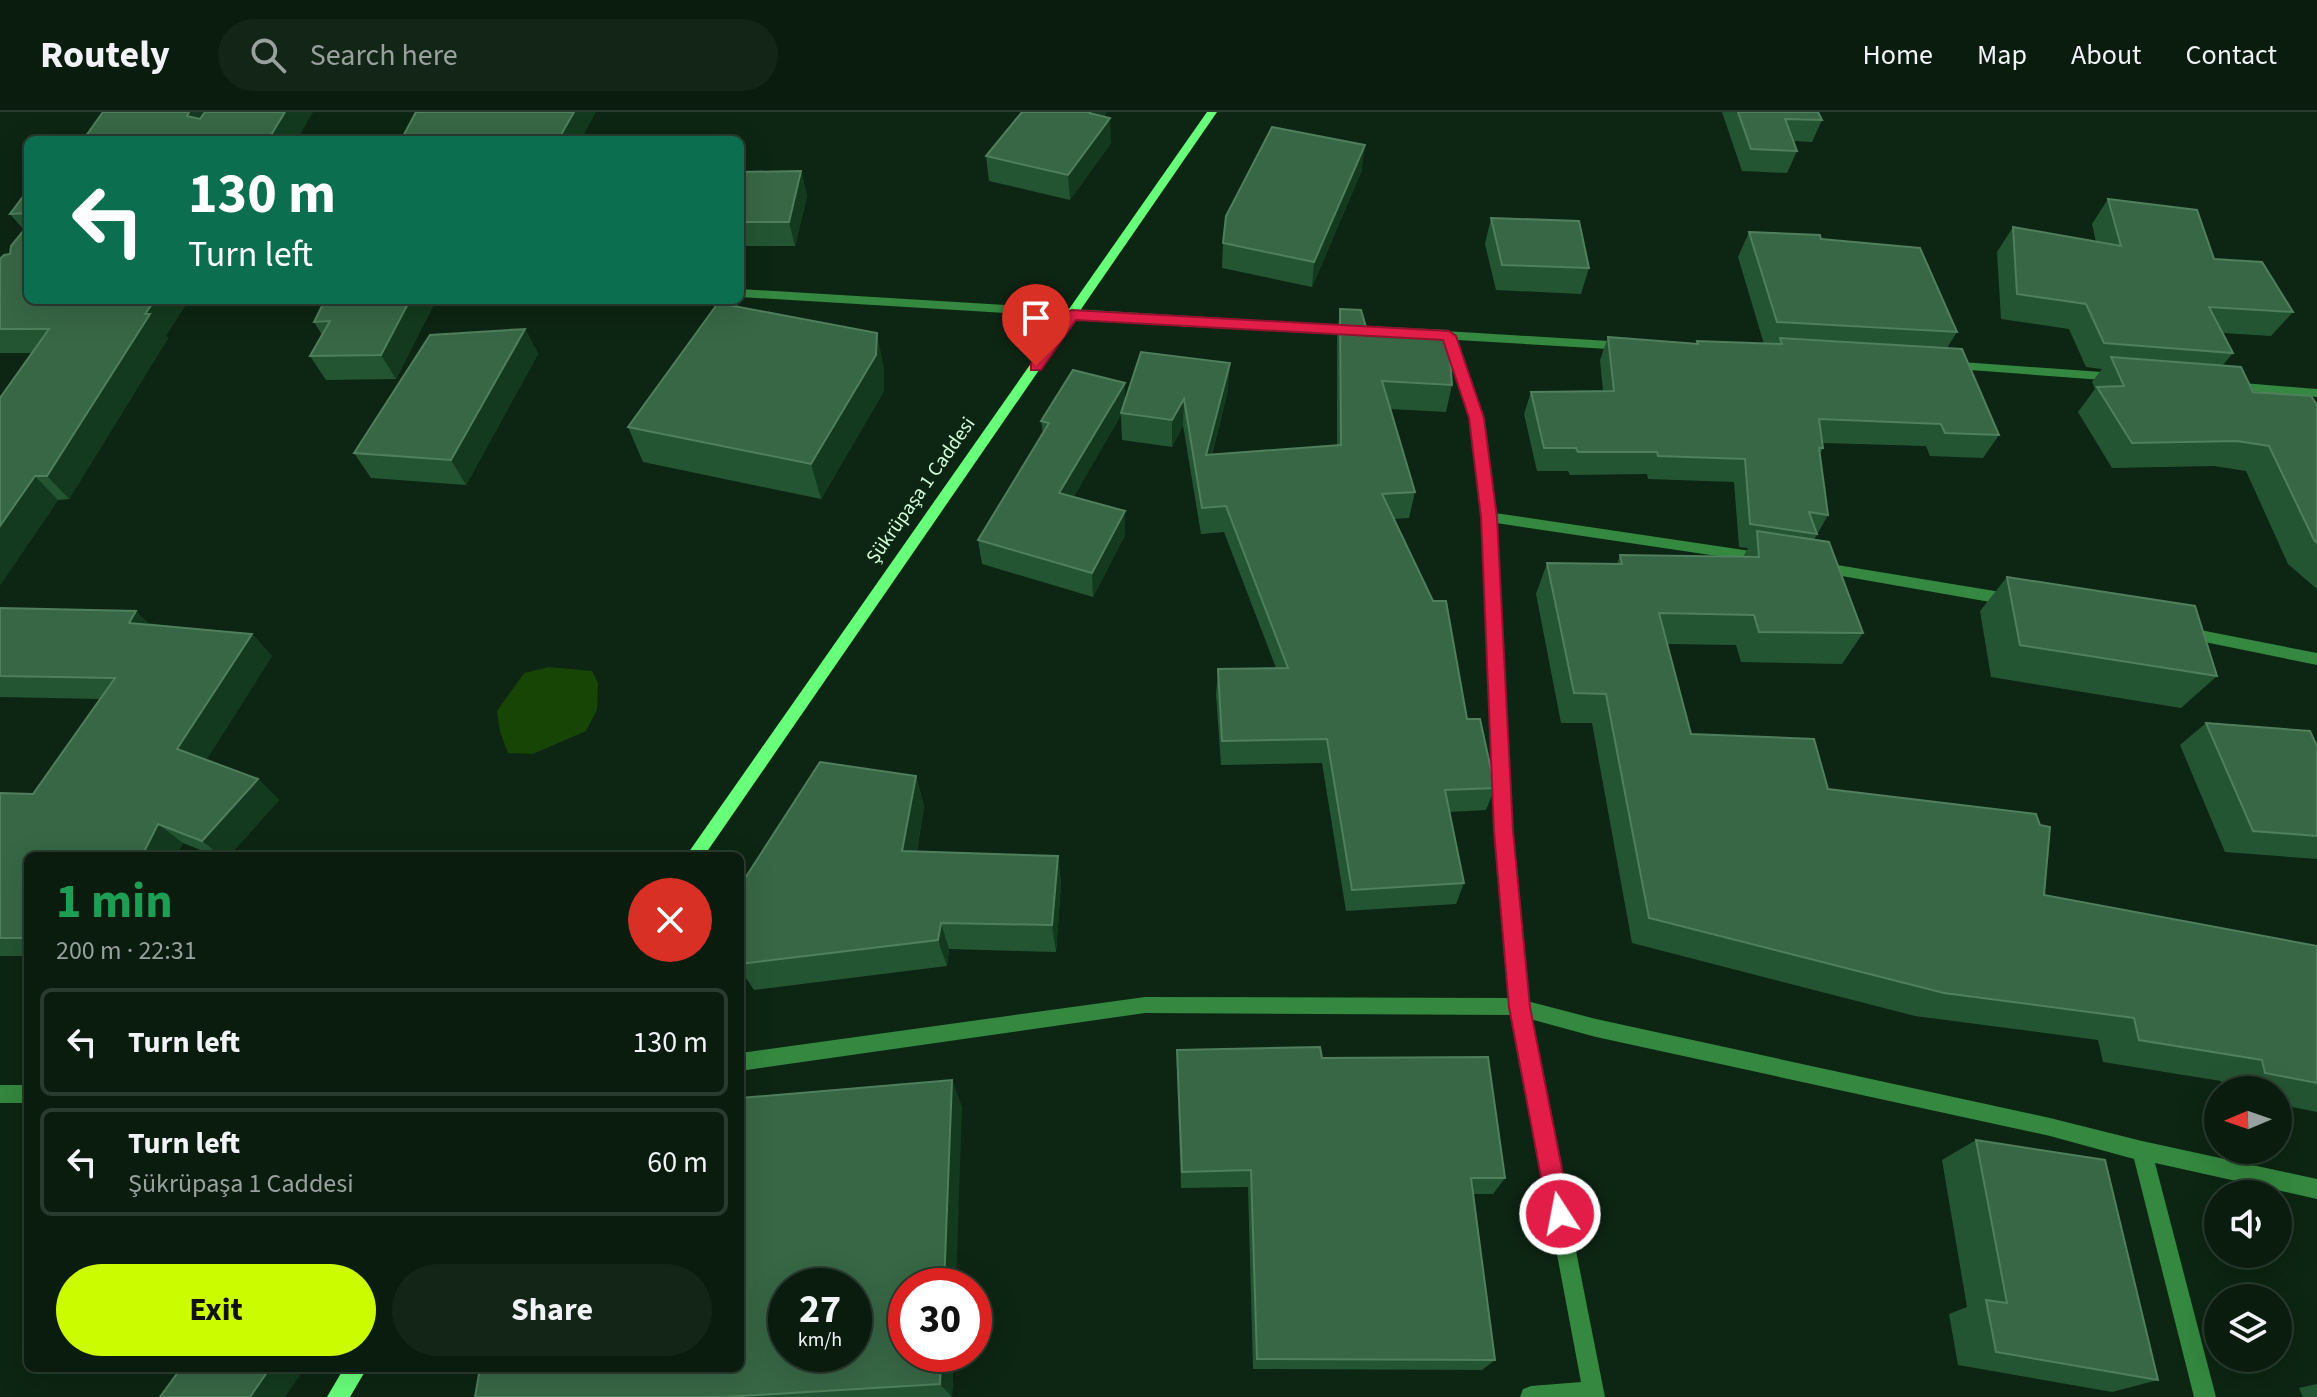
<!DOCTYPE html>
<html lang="en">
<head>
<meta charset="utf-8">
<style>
	:root { --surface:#0a1c0e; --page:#132517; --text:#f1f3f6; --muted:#99a19e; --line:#2a3a2e; --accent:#cbfc00 }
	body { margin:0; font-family:"Source Sans 3",sans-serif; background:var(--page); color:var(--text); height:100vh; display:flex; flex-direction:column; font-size:30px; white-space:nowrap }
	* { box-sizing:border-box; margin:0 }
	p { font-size:26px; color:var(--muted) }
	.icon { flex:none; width:44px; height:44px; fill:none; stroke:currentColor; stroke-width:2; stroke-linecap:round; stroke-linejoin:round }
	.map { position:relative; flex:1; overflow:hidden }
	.panel { position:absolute; left:24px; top:740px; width:720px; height:520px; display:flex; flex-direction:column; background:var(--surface); border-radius:12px; box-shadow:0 8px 32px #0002,0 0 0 2px var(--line) }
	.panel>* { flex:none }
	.hud { position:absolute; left:24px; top:24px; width:720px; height:168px; border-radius:12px; box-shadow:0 8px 32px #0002,0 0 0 2px var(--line); background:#0b6e4f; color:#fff; overflow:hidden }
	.needle { width:52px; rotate:268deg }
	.fabs { position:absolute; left:2204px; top:964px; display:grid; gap:16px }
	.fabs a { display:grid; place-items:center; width:88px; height:88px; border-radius:50%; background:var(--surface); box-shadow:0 8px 32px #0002,0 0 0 2px var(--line); font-size:40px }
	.speed { position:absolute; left:768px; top:1156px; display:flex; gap:16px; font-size:40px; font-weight:700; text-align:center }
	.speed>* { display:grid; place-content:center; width:104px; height:104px; border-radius:50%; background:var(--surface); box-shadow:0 8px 32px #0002,0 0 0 2px var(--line); line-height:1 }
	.speed small { font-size:20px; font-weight:400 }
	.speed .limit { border:12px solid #d22; background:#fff; color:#111 }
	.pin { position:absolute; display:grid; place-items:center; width:68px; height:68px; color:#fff; margin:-82px -34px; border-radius:50% 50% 50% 0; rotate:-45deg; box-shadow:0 0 8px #0007 }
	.pin .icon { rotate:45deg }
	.me { position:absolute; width:88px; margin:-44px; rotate:349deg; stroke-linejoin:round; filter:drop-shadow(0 0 6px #0008) }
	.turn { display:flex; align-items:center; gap:28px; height:168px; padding:0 32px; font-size:36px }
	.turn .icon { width:104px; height:104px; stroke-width:2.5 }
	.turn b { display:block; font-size:56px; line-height:68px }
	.round { display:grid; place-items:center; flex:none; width:84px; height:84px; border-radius:42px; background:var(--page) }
	.headline { display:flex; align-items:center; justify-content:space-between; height:136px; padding:0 32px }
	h1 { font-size:48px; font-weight:700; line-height:60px; color:#1e9e55 }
	.button { display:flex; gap:16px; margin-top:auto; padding:16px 32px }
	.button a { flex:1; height:92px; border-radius:48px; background:var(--accent); color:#111; font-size:32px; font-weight:700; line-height:92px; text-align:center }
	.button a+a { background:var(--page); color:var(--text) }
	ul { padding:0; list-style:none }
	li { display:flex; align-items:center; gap:24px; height:108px; margin:0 16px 12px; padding:0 16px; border:4px solid var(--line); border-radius:12px }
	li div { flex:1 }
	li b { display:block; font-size:30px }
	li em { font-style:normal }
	header { display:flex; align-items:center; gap:48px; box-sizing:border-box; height:112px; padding:0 40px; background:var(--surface); border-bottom:2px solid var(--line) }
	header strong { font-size:38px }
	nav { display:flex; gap:44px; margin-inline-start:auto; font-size:28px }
	.search { width:560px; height:72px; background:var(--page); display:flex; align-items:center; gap:20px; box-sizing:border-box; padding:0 28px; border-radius:44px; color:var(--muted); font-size:30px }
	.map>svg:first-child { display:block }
</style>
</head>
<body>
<header>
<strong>Routely</strong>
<div class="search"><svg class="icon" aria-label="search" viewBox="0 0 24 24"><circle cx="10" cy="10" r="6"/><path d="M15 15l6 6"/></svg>Search here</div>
<nav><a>Home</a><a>Map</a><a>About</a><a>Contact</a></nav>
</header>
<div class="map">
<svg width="2317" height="1285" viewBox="0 0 2317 1285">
	<rect width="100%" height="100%" fill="#0d2513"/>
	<path fill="#174506" d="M549 555 592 559 598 571 597 598 586 619 533 642 508 641 500 620 497 599 524 561Z"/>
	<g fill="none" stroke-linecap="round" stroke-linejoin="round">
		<g fill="#34883f" fill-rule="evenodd">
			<path d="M740 177 1357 214 1363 218 1357 222 740 185Z"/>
			<path d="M1429 218 1625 230 1631 234 1625 238 1457 228 1484 306 1495 401 1764 441 1771 446 1764 451 1496 411 1512 719 1527 889 1596 907 2050 1006 2142 1029 2317 1067V1087L2155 1051 2216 1285H2194L2134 1047 2050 1024 1596 925 1530 907 1605 1285H1520L1523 1277 1531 1274 1581 1270 1512 903 1145 901 740 959V941L1145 885 1509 886 1496 719 1482 405 1470 306 1444 227 1425 225 1423 222Z"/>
			<path d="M1948 249 2116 261 2122 265 2116 269 1943 256 1942 253Z"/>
			<path d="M2231 270 2317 277V285L2226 277V271Z"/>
			<path d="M1819 450 2013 482 2020 488 2013 494 1819 460 1812 455Z"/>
			<path d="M2185 515 2317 541V553L2180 525 2178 521 2180 517Z"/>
			<rect x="0" y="973" width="28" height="18"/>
		</g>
		<g fill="#68ff7a" fill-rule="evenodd">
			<path d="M1207 0H1217L704 744H686Z"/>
			<path d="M344 1256H367L350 1285H327Z"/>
		</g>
	</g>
	<g fill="#245533">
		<path d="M1022 0H1107L1104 5 1111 31 1070 88 989 69 986 44Z"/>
		<path d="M1722 0H1818L1822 8 1812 30 1793 29 1797 39 1787 61 1742 59Z"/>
		<path d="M1362 58 1312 175 1222 156 1223 131Z"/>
		<path d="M801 59 807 84 795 134H740V60Z"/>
		<path d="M28 78V188H189L166 223 168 226 69 387 58 388 0 473 32 241H0V147L10 142 24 118 10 102Z"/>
		<path d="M2108 87 2214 147 2293 200 2271 224 2223 221 2233 241 2222 254 2253 280 2317 293V477L2288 452 2246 359 2214 354 2112 356 2078 300 2095 277 2092 270 2102 257 2086 255 2069 217 2001 207 1997 140 2013 115 2096 130 2092 112Z"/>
		<path d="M1491 106 1589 156 1581 182 1496 178 1485 132Z"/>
		<path d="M1749 120 1821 127 1957 220 1947 236 1999 323 1983 346 1930 344 1926 334 1822 331 1823 336 1820 342 1828 403 1814 428 1863 521 1842 552 1741 550 1736 533 1667 532 1691 622 1828 677 2044 783 2317 834V1000L2278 992V978H2223L2221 969 2103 950 2098 928 1915 904 1632 831 1592 611H1561L1536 482 1547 451 1617 452 1620 443 1743 445 1748 436 1739 435 1734 370 1648 367 1647 362 1570 363 1568 359H1537L1524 302 1531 280 1603 279 1600 248 1608 225 1696 232 1697 229 1764 232 1738 145Z"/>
		<path d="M325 188H436L396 267 326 268 310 244 322 223 314 210Z"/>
		<path d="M1340 197 1452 273 1446 300 1391 297 1415 380 1409 406 1394 407 1467 607 1495 676 1486 698 1449 700 1464 771 1456 792 1346 799 1322 651 1221 653 1216 582 1218 557 1276 556 1224 420 1201 422 1183 313 1172 335 1122 328 1121 303 1073 385 1125 423 1093 485 982 452 978 428 1043 321 1041 309 1125 288 1228 278 1212 343 1337 334V224Z"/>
		<path d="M525 217 538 242 466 373 371 366 354 341Z"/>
		<path d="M884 256V279L821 387 643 350 628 315Z"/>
		<path d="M2007 465 2217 564 2181 596 1991 565 1980 499Z"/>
		<path d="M0 496 252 522 272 544 206 648 258 667 279 688 229 744H215L183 731 176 744H28V844H0V681L33 682 100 587 0 585Z"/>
		<path d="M2206 611 2317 634V747L2225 740 2180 633Z"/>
		<path d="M916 664 924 694 917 739 1058 744 1061 772 1056 840 949 837 947 854 754 878 740 857V774Z"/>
		<path d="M1177 938 1322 946 1505 1066 1493 1082H1473L1495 1248 1482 1258 1253 1257 1248 1075 1181 1076 1177 957Z"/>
		<path d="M952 968 962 996 906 1242H954L952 1285H475Z"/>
		<path d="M1976 1028 2158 1268 2112 1280 1958 1253 1949 1202 1967 1195 1942 1048Z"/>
		<path d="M2317 1272V1285H2303L2299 1276Z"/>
	</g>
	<g fill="#133a1e">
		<path d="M189 0H215L202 28 187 4Z"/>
		<path d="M285 0H313L297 28H268Z"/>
		<path d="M574 0H596L581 28H558Z"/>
		<path d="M1090 0H1107L1090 27Z"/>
		<path d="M1110 6 1111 31 1070 88 1068 63Z"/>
		<path d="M1365 33 1362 58 1312 175 1314 150Z"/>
		<path d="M801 59 807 84 795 134 789 110Z"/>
		<path d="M155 188H189L166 223 168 226 69 387 47 364Z"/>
		<path d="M410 188H436L396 267 381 243Z"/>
		<path d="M525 217 538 242 466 373 451 348Z"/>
		<path d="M877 221 884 256V279L821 387 811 352Z"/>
		<path d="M1230 251 1228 278 1205 370 1206 343Z"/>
		<path d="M1125 271V296L1121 301V303L1062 406 1059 381Z"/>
		<path d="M1184 287 1183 313 1172 335V308Z"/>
		<path d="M35 364 58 388 0 473V414Z"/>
		<path d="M1125 399V423L1093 485 1092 461Z"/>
		<path d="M136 499 159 521 129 511Z"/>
		<path d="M252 522 272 544 200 658 177 637Z"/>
		<path d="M916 664 924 694 912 768 902 739Z"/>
		<path d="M258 667 279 688 229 744H221L202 729Z"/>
		<path d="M158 712 183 731 176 744H142Z"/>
		<path d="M1058 744 1061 772 1056 840 1052 813Z"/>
		<path d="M941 811 949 837 947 854 938 828Z"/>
		<path d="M952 968 962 996 956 1174H944Z"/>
		<path d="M941 1242H954L952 1285 940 1272Z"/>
		<path d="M270 1256H305L285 1285H250Z"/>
	</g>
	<g fill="#376745" stroke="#4f7f5c" stroke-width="2" fill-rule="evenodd">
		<path d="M103 0H189L187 4 200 7 205 0H285L268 28H83Z"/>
		<path d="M416 0H574L558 28H401Z"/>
		<path d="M1022 0H1090L1089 1 1110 6 1068 63 986 44Z"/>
		<path d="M1738 0H1818L1822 8 1785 7 1797 39 1751 37Z"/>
		<path d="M1272 15 1365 33 1314 150 1223 131 1226 104Z"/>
		<path d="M801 59 789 110H740V60Z"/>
		<path d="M28 78V101L10 102Z"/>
		<path d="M2108 87 2197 98 2214 147 2262 150 2293 200 2209 195 2233 241 2104 231 2086 192 2017 182 2013 115 2121 134Z"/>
		<path d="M1491 106 1579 109 1589 156 1502 153Z"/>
		<path d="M28 113V188H155L145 202H150L47 364H35L0 414V286L49 217H0V147L4 143 10 142 11 134Z"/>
		<path d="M1749 120 1820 123 1821 127 1920 136 1957 220 1777 210Z"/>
		<path d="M325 188H410L381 243 310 244 330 209 314 210Z"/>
		<path d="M718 191 877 221 876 243 811 352 628 315Z"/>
		<path d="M1340 197 1361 198 1366 215 1448 219 1452 273 1382 269 1415 380 1382 382 1433 489H1446L1467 607H1480L1495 676 1445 678 1464 771 1352 778 1327 627 1222 629 1218 557 1288 556 1226 394 1202 396 1184 287 1172 308 1121 301 1141 240 1230 251 1206 343 1341 333Z"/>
		<path d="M525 217 451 348 354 341 430 223Z"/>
		<path d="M1608 225 1698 232 1697 229 1782 232 1780 226 1962 237 1999 323 1945 321 1941 312 1819 307 1823 336H1819L1828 403 1809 400 1817 422 1750 412 1745 347 1658 344 1657 340H1578L1576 336H1544L1531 280 1614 279Z"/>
		<path d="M2111 245 2241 255 2253 280 2311 284 2317 293V431L2314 428 2269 334 2237 329 2132 331 2097 275 2124 274Z"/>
		<path d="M1073 258 1125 271 1059 381 1125 399 1092 461 978 428 1049 311 1041 309Z"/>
		<path d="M1757 419 1829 430 1863 521 1759 520 1754 503 1659 501 1691 622 1814 627 1828 677 2036 702 2040 713 2050 715 2044 783 2317 834V971L2265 961 2262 948 2139 928 2134 906 1944 881 1649 806 1606 582 1574 581 1547 451 1622 452 1620 443 1759 445Z"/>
		<path d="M2007 465 2195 494 2217 564 2020 533Z"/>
		<path d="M0 496 136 499 129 511 252 522 177 637 258 667 202 729 158 712 142 744H28V826H0V681L33 682 115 566 0 564Z"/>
		<path d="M2206 611 2310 619 2317 634V724L2253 719Z"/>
		<path d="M820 650 916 664 902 739 1058 744 1052 813 941 811 938 828 740 852V774Z"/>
		<path d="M1320 935 1322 946 1488 945 1505 1066H1471L1495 1248 1257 1247 1251 1058 1182 1060 1177 938Z"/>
		<path d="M952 968 944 1174H906V1242H941L940 1272 724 1285H475L480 1256H740V986ZM786 1174H854V1242H786Z"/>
		<path d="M1976 1028 2105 1048 2158 1268 1996 1240 1986 1188 2007 1191Z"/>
		<path d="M181 1256H270L250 1285H160Z"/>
	</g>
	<path fill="#e11d48" stroke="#92132f" stroke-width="2" d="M1072 198 1449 219 1456 224 1484 306 1497 405 1513 719 1530 895 1571 1102 1568 1110 1560 1113 1552 1110 1548 1102 1509 895 1494 719 1481 405 1469 306 1443 228 1076 208 1041 258H1031V251L1067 200Z"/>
	<g text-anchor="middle" stroke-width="7" stroke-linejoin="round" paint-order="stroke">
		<g font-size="20" fill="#d1ffda" stroke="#0d2513">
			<text transform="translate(920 378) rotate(-55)" y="7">Şükrüpaşa 1 Caddesi</text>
		</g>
	</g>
</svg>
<div class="fabs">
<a><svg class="needle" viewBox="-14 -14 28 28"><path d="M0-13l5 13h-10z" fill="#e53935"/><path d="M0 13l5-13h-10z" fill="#99a19e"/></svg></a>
<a><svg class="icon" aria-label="sound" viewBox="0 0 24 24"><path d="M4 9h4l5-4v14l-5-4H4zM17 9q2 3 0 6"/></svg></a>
<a><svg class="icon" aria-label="layers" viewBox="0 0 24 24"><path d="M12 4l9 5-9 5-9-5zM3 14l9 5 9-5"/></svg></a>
</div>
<div class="speed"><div>27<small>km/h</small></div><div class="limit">30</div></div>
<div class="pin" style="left:1036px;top:254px;background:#d93025"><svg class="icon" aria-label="arrive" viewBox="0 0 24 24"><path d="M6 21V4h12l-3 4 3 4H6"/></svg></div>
<svg class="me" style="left:1560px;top:1102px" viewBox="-20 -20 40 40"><circle r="17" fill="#e11d48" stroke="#fff" stroke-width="3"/><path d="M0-11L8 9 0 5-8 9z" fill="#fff"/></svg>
<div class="hud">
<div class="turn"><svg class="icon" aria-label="left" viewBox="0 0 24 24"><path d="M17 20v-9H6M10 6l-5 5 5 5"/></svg><div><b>130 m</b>Turn left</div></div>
</div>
<section class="panel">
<div class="headline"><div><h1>1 min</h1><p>200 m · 22:31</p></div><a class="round" style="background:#d93025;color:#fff"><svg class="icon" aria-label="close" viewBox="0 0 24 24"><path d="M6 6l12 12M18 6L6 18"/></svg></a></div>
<ul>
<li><svg class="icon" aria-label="left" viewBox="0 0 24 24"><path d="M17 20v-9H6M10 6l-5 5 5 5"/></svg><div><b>Turn left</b></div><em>130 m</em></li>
<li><svg class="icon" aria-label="left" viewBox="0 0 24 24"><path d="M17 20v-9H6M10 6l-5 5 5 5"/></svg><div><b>Turn left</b><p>Şükrüpaşa 1 Caddesi</p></div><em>60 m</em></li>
</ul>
<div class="button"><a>Exit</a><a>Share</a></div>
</section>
</div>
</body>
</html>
